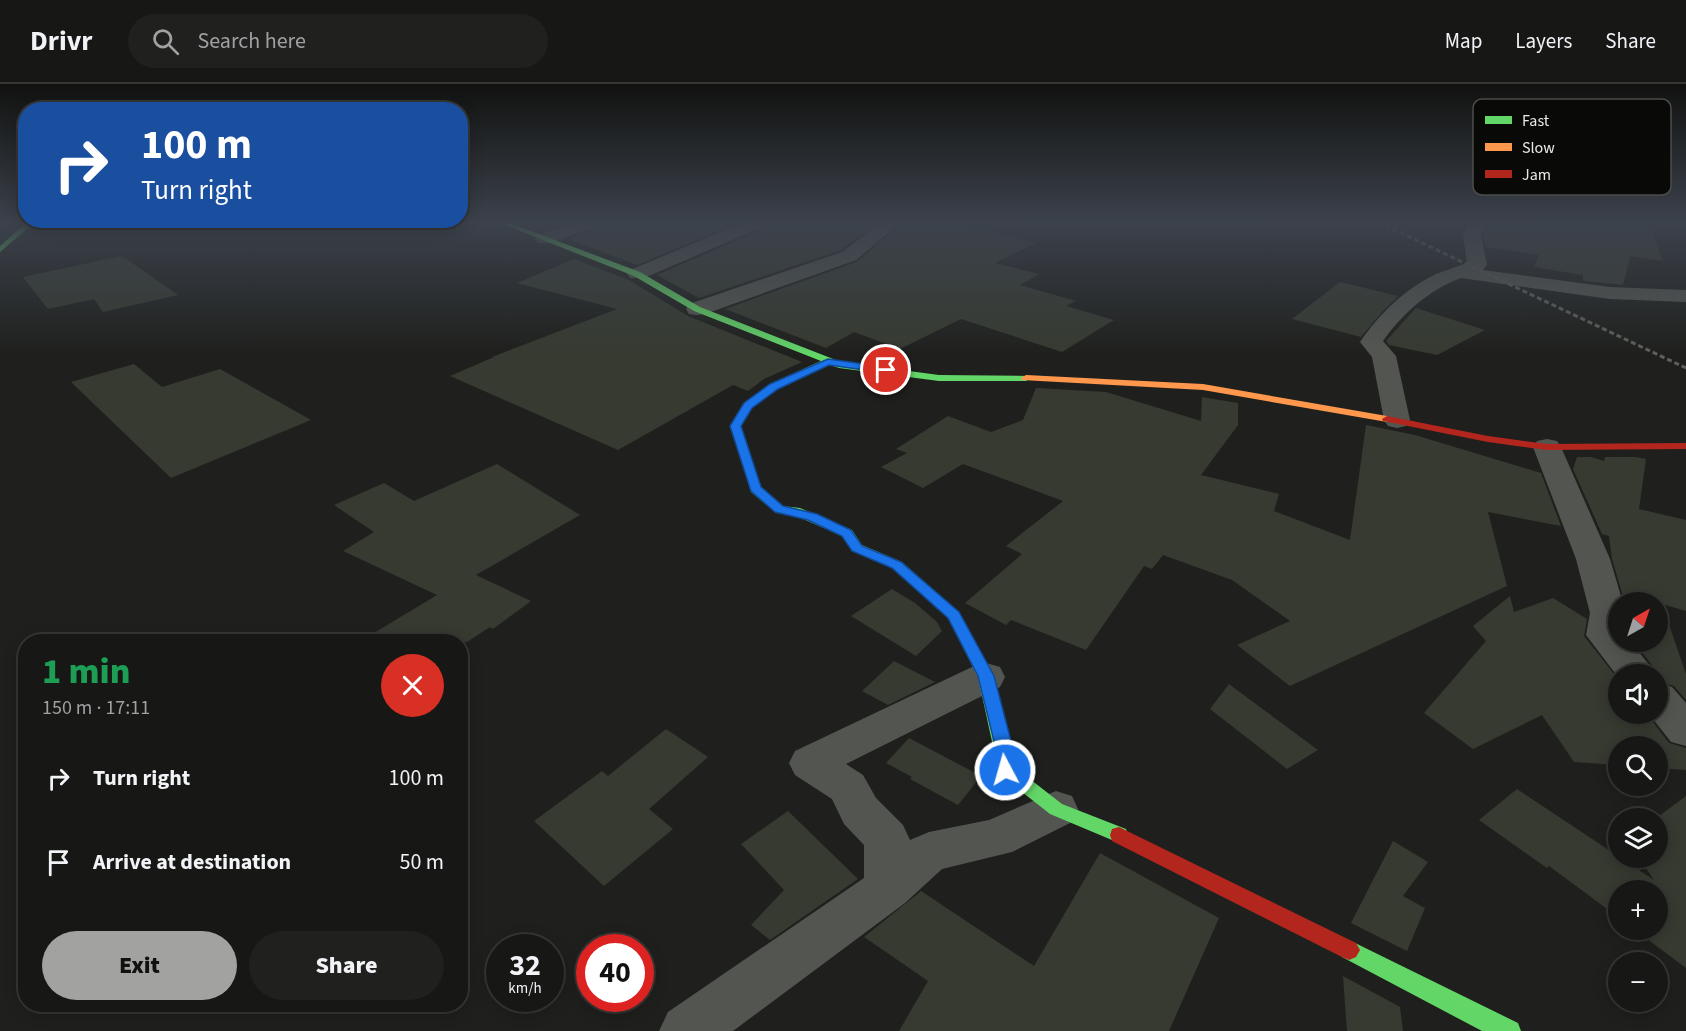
<!DOCTYPE html>
<html lang="en">
<head>
<meta charset="utf-8">
<style>
	:root { --surface:#171816; --page:#20211f; --text:#f1f3f6; --muted:#9ea0a1; --line:#363735; --accent:#a2a3a0 }
	body { margin:0; font-family:"Source Sans 3",sans-serif; background:var(--page); color:var(--text); height:100vh; display:flex; flex-direction:column; font-size:22px; white-space:nowrap }
	* { box-sizing:border-box; margin:0 }
	p { font-size:20px; color:var(--muted) }
	.icon { flex:none; width:33px; height:33px; fill:none; stroke:currentColor; stroke-width:2; stroke-linecap:round; stroke-linejoin:round }
	.map { position:relative; flex:1; overflow:hidden }
	.details { position:absolute; left:18px; top:550px; width:450px; height:378px; display:flex; flex-direction:column; background:var(--surface); border-radius:24px; box-shadow:0 3px 15px #0003,0 0 0 2px var(--line) }
	.details>* { flex:none }
	.top-card { position:absolute; left:18px; top:18px; width:450px; height:126px; border-radius:24px; box-shadow:0 3px 15px #0003,0 0 0 2px var(--line); background:#1a4fa0; color:#fff; overflow:hidden }
	.needle { width:39px; rotate:39deg }
	.fabs { position:absolute; left:1608px; top:508px; display:grid; gap:12px }
	.fabs a { display:grid; place-items:center; width:60px; height:60px; border-radius:50%; background:var(--surface); box-shadow:0 3px 15px #0003,0 0 0 2px var(--line); font-size:30px }
	.speed { position:absolute; left:486px; top:850px; display:flex; gap:12px; font-size:30px; font-weight:700; text-align:center }
	.speed>* { display:grid; place-content:center; width:78px; height:78px; border-radius:50%; background:var(--surface); box-shadow:0 3px 15px #0003,0 0 0 2px var(--line); line-height:1 }
	.speed small { font-size:15px; font-weight:400 }
	.speed .limit { border:9px solid #d22; background:#fff; color:#111 }
	.pin { position:absolute; display:grid; place-items:center; width:51px; height:51px; color:#fff; margin:-26px; border:3px solid #fff; border-radius:50%; box-shadow:0 2px 6px #0007 }
	.me { position:absolute; width:66px; margin:-33px; rotate:354deg; stroke-linejoin:round; filter:drop-shadow(0 0 4px #0008) }
	.turn { display:flex; align-items:center; gap:21px; height:126px; padding:0 24px; font-size:27px }
	.turn .icon { width:78px; height:78px; stroke-width:2.5 }
	.turn b { display:block; font-size:42px; line-height:51px }
	.round { display:grid; place-items:center; flex:none; width:63px; height:63px; border-radius:32px; background:var(--page) }
	.headline { display:flex; align-items:center; justify-content:space-between; height:102px; padding:0 24px }
	h1 { font-size:36px; font-weight:800; line-height:45px; color:#1e9e55 }
	.button { display:flex; gap:12px; margin-top:auto; padding:12px 24px }
	.button a { flex:1; height:69px; border-radius:36px; background:var(--accent); color:#111; font-size:24px; font-weight:800; line-height:69px; text-align:center }
	.button a+a { background:var(--page); color:var(--text) }
	ul { padding:0; list-style:none }
	li { display:flex; align-items:center; gap:18px; height:84px; padding:0 24px }
	li div { flex:1 }
	li b { display:block; font-size:22px }
	li em { font-style:normal }
	header { display:flex; align-items:center; gap:36px; box-sizing:border-box; height:84px; padding:0 30px; background:var(--surface); border-bottom:2px solid var(--line) }
	header strong { font-size:28px }
	nav { display:flex; gap:33px; margin-inline-start:auto; font-size:21px }
	.search { width:420px; height:54px; background:var(--page); display:flex; align-items:center; gap:15px; box-sizing:border-box; padding:0 21px; border-radius:33px; color:var(--muted); font-size:22px }
	.map>svg:first-child { display:block }
</style>
</head>
<body>
<header>
<strong>Drivr</strong>
<div class="search"><svg class="icon" aria-label="search" viewBox="0 0 24 24"><circle cx="10" cy="10" r="6"/><path d="M15 15l6 6"/></svg>Search here</div>
<nav><a>Map</a><a>Layers</a><a>Share</a></nav>
</header>
<div class="map">
<svg width="1686" height="947" viewBox="0 0 1686 947">
	<rect width="100%" height="100%" fill="#1f201d"/>
	<g fill="#363a30">
		<path d="M524 138H567L545 146Z"/>
		<path d="M601 138H737V139L637 181 568 155 598 144Z"/>
		<path d="M764 138H878L841 166 699 214 657 191 761 146Z"/>
		<path d="M903 138H954L1036 159 995 179 1039 190 1020 201 1076 217 1066 222 1114 236 1062 268 961 235 900 265 854 248 826 264 725 225 857 178Z"/>
		<path d="M1489 138H1648L1663 177 1630 172 1623 201 1583 197V191L1534 183 1539 171 1486 163 1483 151Z"/>
		<path d="M122 172 178 211 103 228 94 215 48 225 23 193Z"/>
		<path d="M574 175 629 196 688 232 802 278 764 295 748 307 733 301 618 366 450 292 494 273H492L617 225 517 199Z"/>
		<path d="M1340 198 1398 212 1383 227 1361 253 1292 235Z"/>
		<path d="M1416 224 1485 246 1437 271 1389 261 1386 257Z"/>
		<path d="M134 280 162 303 220 285 311 336 171 394 71 298Z"/>
		<path d="M1036 304 1106 308 1201 337 1202 313 1238 319V341L1201 391 1279 410 1274 427 1350 456 1366 341 1415 351 1541 389 1561 442 1488 428 1507 502 1290 602 1237 561 1290 537 1232 496 1163 471 1152 485 1144 482 1086 566 1011 536 1006 541 965 519 1022 470 1006 462 1063 417 963 380 923 404 881 383 907 369 896 365 948 332 991 348 1023 336Z"/>
		<path d="M1577 373H1591L1604 377 1605 373H1635L1646 375 1639 425 1686 436V527L1662 520 1686 590V616L1674 602 1658 597 1659 590 1634 558H1658V519H1625L1612 475 1609 452 1602 450 1573 385Z"/>
		<path d="M497 380 580 431 476 491 531 517 493 545 490 543 467 558H359L437 511 343 467 374 448 334 421 384 399 414 417Z"/>
		<path d="M892 505 915 519 937 538 942 547 916 572 851 532Z"/>
		<path d="M1510 512 1514 528 1553 514 1587 535 1584 552 1618 595V630H1647L1669 659 1686 664V686L1658 684V663H1618V681L1574 678 1542 631 1473 665 1424 629 1486 557 1473 542Z"/>
		<path d="M894 577 935 598 888 621 862 607Z"/>
		<path d="M1229 600 1318 666 1287 685 1210 625Z"/>
		<path d="M666 645 708 673 649 725 673 745 604 802 534 737 602 687 608 692Z"/>
		<path d="M909 654 981 692 958 721 910 695 912 693 886 679Z"/>
		<path d="M1517 705 1654 796 1639 774H1658V735H1655L1686 712V884L1635 846H1658V807H1618V833L1549 782 1547 784 1479 736Z"/>
		<path d="M788 727 858 795 770 856 751 841 784 806 741 760Z"/>
		<path d="M1393 757 1428 778 1403 812 1425 824 1407 867 1351 839Z"/>
		<path d="M1100 769 1219 834 1169 947H899L928 897 864 853 921 807 1034 882Z"/>
		<path d="M1343 892 1400 923 1403 947H1347Z"/>
	</g>
	<g fill="none" stroke-linecap="round" stroke-linejoin="round">
		<g fill="#535650" fill-rule="evenodd">
			<path d="M574 138H599L597 142 550 159H538L535 155 538 151Z"/>
			<path d="M739 138 763 140 760 144 644 194H630L627 190 630 186 740 140Z"/>
			<path d="M882 138H901L856 176 705 230 697 231 689 230 686 225 689 220 842 168Z"/>
			<path d="M1469 138H1487L1481 151 1487 181 1483 186 1610 203 1686 206V218L1610 215 1461 194C1430 205 1402 230 1383 257L1396 272 1410 336 1406 342 1397 344 1388 342 1384 336 1372 273 1360 258C1379 230 1405 205 1436 190 1446 186 1457 183 1467 179L1463 151Z"/>
			<path d="M1547 355 1557 357 1561 363 1610 475 1623 519H1618V558H1631L1657 591H1618V593L1586 551 1590 529 1576 475 1533 363 1537 357Z"/>
			<path d="M986 579 1000 583 1005 593 1000 603 846 680 863 691 876 714 903 741 910 756 929 748 989 736 1056 707 1072 712 1078 725 1072 738 1012 768 942 785 905 819 733 947H659L668 928 864 794V761L844 740 832 715 795 691 789 679 795 667 972 583Z"/>
			<path d="M1658 599 1672 603 1686 619V662L1671 658 1649 630H1658Z"/>
		</g>
		<g fill="#63d668" fill-rule="evenodd">
			<path d="M27 138H35L0 168V162Z"/>
			<path d="M497 138H507L640 188 700 223 841 278 939 291 1030 292 1031 294 1026 297H939L839 284 830 281 778 304 751 324 741 342 761 404 783 422 800 424 852 446 862 461 902 478 959 528 994 593 1011 657 1013 682 1062 720 1126 745 1128 751 1126 757 1119 759 1050 730 999 690 978 593 948 534 892 484 852 467 842 452 794 431 776 429 751 408 731 342 743 320 770 300 821 277 694 227 634 192Z"/>
			<path d="M1349 856 1518 939 1521 947H1482L1342 873 1338 866 1342 859Z"/>
		</g>
		<path fill="#ff974d" fill-rule="evenodd" d="M1026 291 1203 300 1387 332 1392 335 1387 338 1203 306 1022 296 1021 294Z"/>
		<g fill="#b3261e" fill-rule="evenodd">
			<path d="M1387 332 1488 352 1547 360 1686 359V365L1547 366 1488 358 1383 337 1382 335Z"/>
			<path d="M1119 743 1356 859 1360 866 1356 873 1349 876 1342 873 1112 757 1110 751 1112 745Z"/>
		</g>
		<path stroke="#5e605c" stroke-width="3" stroke-dasharray="5 3" stroke-linecap="butt" d="M1378 138 1686 284"/>
	</g>
	<linearGradient id="sky" x2="0" y2="1"><stop stop-color="#111210"/><stop offset="0.51" stop-color="#3c424c"/><stop offset="1" stop-color="#3c424c" stop-opacity="0"/></linearGradient>
	<rect width="1686" height="271" fill="url(#sky)"/>
	<path fill="#1a73e8" stroke="#114b97" stroke-width="1.5" d="M828 275 886 283 891 286 886 289 829 281 778 305 752 324 741 342 761 403 783 422 817 430 851 446 862 462 901 478 959 528 994 592 1011 657 1014 686 1011 690 1005 692 999 690 996 686 994 657 978 592 948 534 892 484 852 467 842 452 808 436 775 428 751 407 730 342 744 319 770 300Z"/>
	<rect x="1473" y="15" width="198" height="96" rx="9" fill="#090a08" stroke="#4c4d4b" stroke-width="1.5"/>
	<rect x="1485" y="32" width="27" height="8" fill="#63d668"/>
	<rect x="1485" y="59" width="27" height="8" fill="#ff974d"/>
	<rect x="1485" y="86" width="27" height="8" fill="#b3261e"/>
	<g font-size="16" fill="#e8eae6">
		<text x="1522" y="42">Fast</text>
		<text x="1522" y="69">Slow</text>
		<text x="1522" y="96">Jam</text>
	</g>
</svg>
<div class="fabs">
<a><svg class="needle" viewBox="-14 -14 28 28"><path d="M0-13l5 13h-10z" fill="#e53935"/><path d="M0 13l5-13h-10z" fill="#9ea0a1"/></svg></a>
<a><svg class="icon" aria-label="sound" viewBox="0 0 24 24"><path d="M4 9h4l5-4v14l-5-4H4zM17 9q2 3 0 6"/></svg></a>
<a><svg class="icon" aria-label="search" viewBox="0 0 24 24"><circle cx="10" cy="10" r="6"/><path d="M15 15l6 6"/></svg></a>
<a><svg class="icon" aria-label="layers" viewBox="0 0 24 24"><path d="M12 4l9 5-9 5-9-5zM3 14l9 5 9-5"/></svg></a>
<a>+</a>
<a>−</a>
</div>
<div class="speed"><div>32<small>km/h</small></div><div class="limit">40</div></div>
<div class="pin" style="left:886px;top:286px;background:#d93025"><svg class="icon" aria-label="arrive" viewBox="0 0 24 24"><path d="M6 21V4h12l-3 4 3 4H6"/></svg></div>
<svg class="me" style="left:1005px;top:686px" viewBox="-20 -20 40 40"><circle r="17" fill="#1a73e8" stroke="#fff" stroke-width="3"/><path d="M0-11L8 9 0 5-8 9z" fill="#fff"/></svg>
<div class="top-card">
<div class="turn"><svg class="icon" aria-label="right" viewBox="0 0 24 24"><path d="M7 20v-9h11M14 6l5 5-5 5"/></svg><div><b>100 m</b>Turn right</div></div>
</div>
<section class="details">
<div class="headline"><div><h1>1 min</h1><p>150 m · 17:11</p></div><a class="round" style="background:#d93025;color:#fff"><svg class="icon" aria-label="close" viewBox="0 0 24 24"><path d="M6 6l12 12M18 6L6 18"/></svg></a></div>
<ul>
<li><svg class="icon" aria-label="right" viewBox="0 0 24 24"><path d="M7 20v-9h11M14 6l5 5-5 5"/></svg><div><b>Turn right</b></div><em>100 m</em></li>
<li><svg class="icon" aria-label="arrive" viewBox="0 0 24 24"><path d="M6 21V4h12l-3 4 3 4H6"/></svg><div><b>Arrive at destination</b></div><em>50 m</em></li>
</ul>
<div class="button"><a>Exit</a><a>Share</a></div>
</section>
</div>
</body>
</html>
